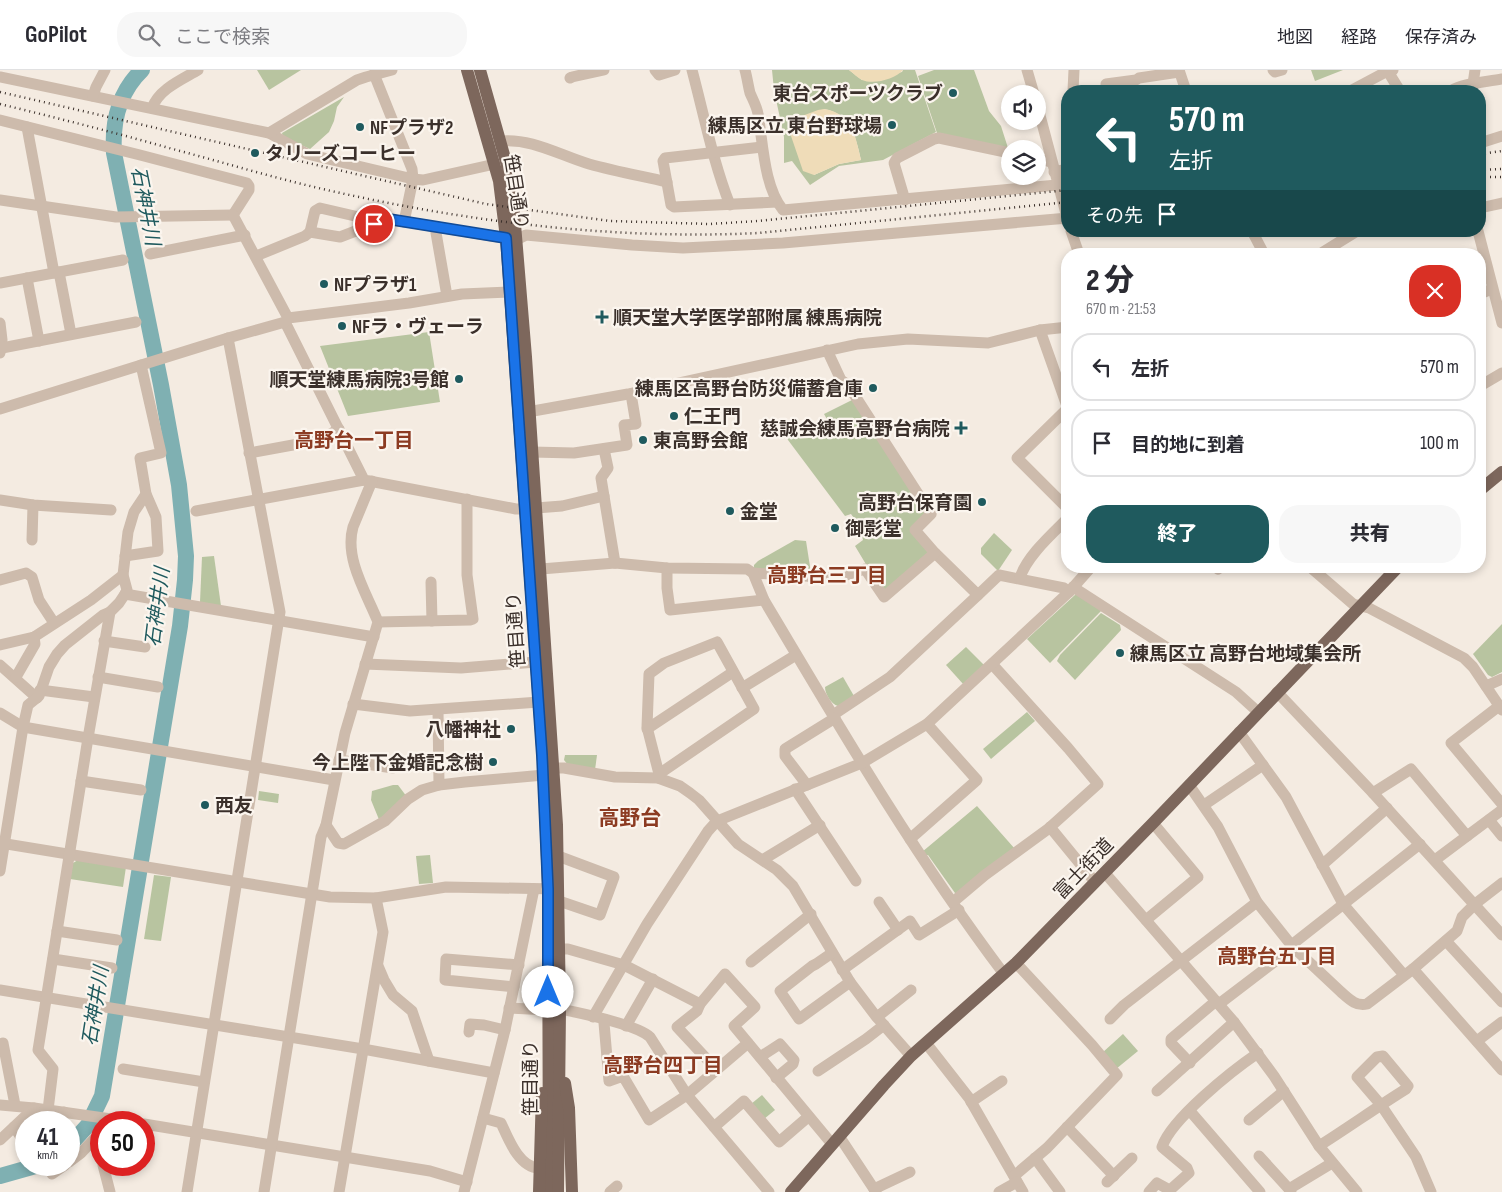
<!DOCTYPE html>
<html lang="ja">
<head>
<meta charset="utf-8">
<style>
	:root { --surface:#fff; --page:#f7f7f7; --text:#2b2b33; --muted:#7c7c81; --line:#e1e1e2; --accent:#1f5a5e }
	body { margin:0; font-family:"Sofia Sans Condensed","Noto Sans JP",sans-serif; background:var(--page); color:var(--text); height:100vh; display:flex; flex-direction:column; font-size:19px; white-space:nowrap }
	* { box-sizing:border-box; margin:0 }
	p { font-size:16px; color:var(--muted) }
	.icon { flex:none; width:28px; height:28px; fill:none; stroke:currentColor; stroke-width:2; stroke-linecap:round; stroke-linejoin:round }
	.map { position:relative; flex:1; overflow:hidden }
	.panel { position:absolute; left:1061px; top:178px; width:425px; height:325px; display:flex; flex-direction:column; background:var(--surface); border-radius:20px; box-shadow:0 2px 8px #0003 }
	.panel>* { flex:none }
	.hud { position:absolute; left:1061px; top:15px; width:425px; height:152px; border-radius:20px; box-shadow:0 2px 8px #0003; background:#1f5a5e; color:#fff; overflow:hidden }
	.tools { position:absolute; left:1001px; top:15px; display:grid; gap:10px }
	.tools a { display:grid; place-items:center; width:45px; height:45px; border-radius:50%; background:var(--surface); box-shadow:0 2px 8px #0003; font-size:25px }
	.speed { position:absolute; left:15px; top:1041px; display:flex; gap:10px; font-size:25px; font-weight:700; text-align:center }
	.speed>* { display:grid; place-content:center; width:65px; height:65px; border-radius:50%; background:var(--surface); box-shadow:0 2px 8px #0003; line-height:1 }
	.speed small { font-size:12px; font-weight:400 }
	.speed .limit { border:8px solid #d22; background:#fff; color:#111 }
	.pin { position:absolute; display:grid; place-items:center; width:42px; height:42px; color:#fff; margin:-21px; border:2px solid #fff; border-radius:50%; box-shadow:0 1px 5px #0007 }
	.me { position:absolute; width:55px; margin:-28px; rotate:0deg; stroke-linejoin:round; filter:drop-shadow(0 0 4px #0008) }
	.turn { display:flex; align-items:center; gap:18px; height:105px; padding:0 25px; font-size:22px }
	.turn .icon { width:65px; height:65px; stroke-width:2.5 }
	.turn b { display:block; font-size:35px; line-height:42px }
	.then { display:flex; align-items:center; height:48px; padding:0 25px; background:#0003; gap:10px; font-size:19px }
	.round { display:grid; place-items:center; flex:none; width:52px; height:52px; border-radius:20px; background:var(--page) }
	.head { display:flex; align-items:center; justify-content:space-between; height:85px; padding:0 25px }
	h1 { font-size:30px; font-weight:800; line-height:38px }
	.primary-button { display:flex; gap:10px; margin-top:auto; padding:10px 25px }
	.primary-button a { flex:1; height:58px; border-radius:20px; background:var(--accent); color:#fff; font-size:20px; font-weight:800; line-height:58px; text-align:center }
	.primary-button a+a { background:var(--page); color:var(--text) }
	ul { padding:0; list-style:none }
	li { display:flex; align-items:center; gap:15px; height:68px; margin:0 10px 8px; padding:0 15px; border:2px solid var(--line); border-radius:20px }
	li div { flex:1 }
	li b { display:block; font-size:19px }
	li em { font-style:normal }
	header { display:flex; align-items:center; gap:30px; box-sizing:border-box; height:70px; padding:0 25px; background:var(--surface); border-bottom:1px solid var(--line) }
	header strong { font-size:24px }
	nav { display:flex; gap:28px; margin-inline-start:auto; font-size:18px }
	.search { width:350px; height:45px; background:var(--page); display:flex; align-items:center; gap:12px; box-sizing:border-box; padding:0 18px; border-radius:20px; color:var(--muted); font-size:19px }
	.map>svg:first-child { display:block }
</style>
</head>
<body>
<header>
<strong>GoPilot</strong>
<div class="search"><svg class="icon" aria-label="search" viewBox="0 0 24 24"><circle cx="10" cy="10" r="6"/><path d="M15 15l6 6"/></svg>ここで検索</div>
<nav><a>地図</a><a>経路</a><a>保存済み</a></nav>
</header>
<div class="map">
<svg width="1502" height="1122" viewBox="0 0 1502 1122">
	<rect width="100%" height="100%" fill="#f4ebe1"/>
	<g fill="#b8c4a0" fill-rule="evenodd">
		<path d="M257 0H301L269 20Z"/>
		<path d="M772 0H849L862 10 902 2 903 0H915L936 62 883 90 839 96 810 115 792 91 784 93V67L774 20ZM824 39C850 43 856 67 861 90L839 94 814 105Z"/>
		<path d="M934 0H974L989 41 1001 56 1008 78 937 63 918 6Z"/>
		<path d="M1311 0H1343L1315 11Z"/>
		<path d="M344 27 337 37 334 51 329 62 310 79 283 67 282 63Z"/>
		<path d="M429 262 440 332 348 346 320 276Z"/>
		<path d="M852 330 926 441 912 460 930 481 885 522 882 521 855 476 863 470 860 457 851 444 845 446 782 362 797 358 799 363 826 352 828 351 824 344Z"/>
		<path d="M994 463 1012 480 998 501 981 484V478Z"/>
		<path d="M795 470 806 471 811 503 754 499V495L758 491Z"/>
		<path d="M214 486 221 536 200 532 202 487Z"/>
		<path d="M1076 524 1102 540 1050 593 1027 569Z"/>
		<path d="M1101 543 1120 555 1121 560 1075 610 1057 591 1060 585Z"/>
		<path d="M1502 554V602L1492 607 1488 605 1473 584Z"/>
		<path d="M966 577 984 595 964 615 946 595Z"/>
		<path d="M843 607 854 626 838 636C831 634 825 624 825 617Z"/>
		<path d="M1027 642 1035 651 991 689 983 679Z"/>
		<path d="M565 685H597L595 700 568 695 564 690Z"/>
		<path d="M393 715H398L407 727 380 752 371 730 372 721Z"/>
		<path d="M259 721 279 724 278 733 258 730Z"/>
		<path d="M977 736 1015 779 959 823H955L928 785 924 786 922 782Z"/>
		<path d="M430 785 433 813 419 814 416 786Z"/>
		<path d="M78 790 126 797 123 817 70 809 73 793Z"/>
		<path d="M154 805 171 807 161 871 144 869Z"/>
		<path d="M1123 964 1138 981 1116 999 1102 983Z"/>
		<path d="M762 1025 775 1040 764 1049 751 1034Z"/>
	</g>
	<g fill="#efdcb8">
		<path d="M849 0H903C895 9 874 15 862 10 858 8 853 3 849 0Z"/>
		<path d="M824 39C853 44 855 65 861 90L839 94 814 105 803 101 791 66 794 49 818 40Z"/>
	</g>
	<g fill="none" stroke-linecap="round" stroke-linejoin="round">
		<g stroke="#7fb0b2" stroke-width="16">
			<path d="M69 1076 88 1055 102 1026 180 556 185 510 186 486 179 415 161 315 114 83C112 52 119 22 142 0"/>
			<path d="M0 1106 39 1095"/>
		</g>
		<g stroke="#cdbbac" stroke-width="11">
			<path d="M655 0 659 5 675 0"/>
			<path d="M692 0C704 45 713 92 730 135"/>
			<path d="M745 0C747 7 748 15 750 23 753 30 757 37 758 44 763 73 764 117 783 140L1057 115"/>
			<path d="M1027 0 1034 24"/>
			<path d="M1179 0 1186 21"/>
			<path d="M1273 0 1275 2 1282 0"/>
			<path d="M1387 0 1400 21"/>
			<path d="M374 4 412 99 413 109 404 152"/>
			<path d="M0 7 269 63 307 84 413 109 423 110 495 94"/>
			<path d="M570 8 572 7 604 0"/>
			<path d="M1106 14 1136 10 1139 8 1179 2"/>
			<path d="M1073 21 1074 0"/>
			<path d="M1350 21 1384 3 1393 0"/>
			<path d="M1451 21C1462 13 1488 12 1502 9"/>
			<path d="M1472 21 1475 0"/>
			<path d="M93 26 96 17 105 0"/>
			<path d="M152 38C159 19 181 10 198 0"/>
			<path d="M1038 38 1068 151"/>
			<path d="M0 50 140 85 247 113 249 116V120L233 145"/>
			<path d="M27 57 54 203"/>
			<path d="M269 63 357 10 366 7 392 0"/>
			<path d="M500 71C532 68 559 85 589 94 614 101 641 106 667 112"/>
			<path d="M1480 73 1502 66"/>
			<path d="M762 77 665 88 663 91 671 135 674 137 777 132"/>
			<path d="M1038 89 1051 92"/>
			<path d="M1054 102 1068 99"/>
			<path d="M0 130 116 147 233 145"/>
			<path d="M905 130 894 93 897 88 934 69 939 68 1010 83"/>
			<path d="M1480 138 1502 133"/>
			<path d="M233 145 288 248"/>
			<path d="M387 149 340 167 310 162 315 141 320 138 359 147 370 146 498 167 518 169 526 165 632 175 683 178 783 173 1068 148"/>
			<path d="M435 157 447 226"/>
			<path d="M1071 161 1079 184"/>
			<path d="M1252 161 1264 184"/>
			<path d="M1478 161 1502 253"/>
			<path d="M150 184 245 165"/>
			<path d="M1320 184 1357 161"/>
			<path d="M256 186 305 166 310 162"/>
			<path d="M59 202 71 264"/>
			<path d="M27 208 39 271"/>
			<path d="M0 213 123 190"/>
			<path d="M1480 224 1492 219"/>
			<path d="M285 252 364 410 516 439H525"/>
			<path d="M0 253 2 270 0 283"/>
			<path d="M1040 260 1068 339"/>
			<path d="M2 278 136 252"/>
			<path d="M827 280 841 310 848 315 931 444 915 460 935 483 978 525 999 505 1064 518 1069 522"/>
			<path d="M1480 316 1502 303"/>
			<path d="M0 339 228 268 285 252 288 248 409 233 462 224 509 222"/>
			<path d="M1067 339 1017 388 1068 439"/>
			<path d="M522 343 628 324 858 274 908 269 988 273 1040 260 1068 257"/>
			<path d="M604 379 608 398 601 408 615 493"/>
			<path d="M532 382 574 383 627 375 624 355 636 354 631 324"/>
			<path d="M249 383 320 370 339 359"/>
			<path d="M0 430 33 435 111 440"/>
			<path d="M536 438 562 436 604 426"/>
			<path d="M196 441 364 410"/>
			<path d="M32 470 33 435"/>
			<path d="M125 486 158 481 156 447 146 424 140 388 161 383 141 295"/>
			<path d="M1215 496 1218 499 1222 496"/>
			<path d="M1309 496 1353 534 1369 538 1464 588 1473 597 1502 640"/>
			<path d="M667 498V518L670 540 764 530"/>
			<path d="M541 499 615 493 667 498 747 499 753 503 837 508 865 499 884 527 935 483"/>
			<path d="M753 503 764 530C840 658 915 786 1004 904"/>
			<path d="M1020 508C1026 487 1052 464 1068 448"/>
			<path d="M0 510 26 503 32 507 39 530 54 553"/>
			<path d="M431 512 432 551"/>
			<path d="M1073 517 1236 622 1258 642"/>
			<path d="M125 524 127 520 123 505 128 462 134 442 146 424"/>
			<path d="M378 552 470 550 473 549 467 505V429"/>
			<path d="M104 571 145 577"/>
			<path d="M0 575 34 567 91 530 123 505"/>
			<path d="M365 594 461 598 536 592"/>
			<path d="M0 595 37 628"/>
			<path d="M16 607 35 574 34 567"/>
			<path d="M98 607 158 617"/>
			<path d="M1486 616 1502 609"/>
			<path d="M742 618 796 585"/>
			<path d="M40 620 94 627"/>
			<path d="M1277 622 1373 723 1502 865"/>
			<path d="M353 634 410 641 539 632"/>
			<path d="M1499 636 1451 673 1502 734"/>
			<path d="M438 640 439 715"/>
			<path d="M0 643 23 657 334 710"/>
			<path d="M833 645 890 607 978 525"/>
			<path d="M647 659 733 602"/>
			<path d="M1239 662 1286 727 1343 834 1404 905"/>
			<path d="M339 690 393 698"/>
			<path d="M553 698H564L615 707 658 708 680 716 690 723 699 730 738 774 777 800 793 816 850 912 875 945 911 986"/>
			<path d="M658 708 659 704 754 639 717 572 664 593 649 604 647 657 659 704"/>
			<path d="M81 711 141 720"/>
			<path d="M807 715 785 686V679L835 648"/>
			<path d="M1189 715 1218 757 1257 832 1292 876 1341 922C1348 928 1356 937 1367 934L1413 899 1457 861 1462 847 1475 834 1502 813"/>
			<path d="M795 719 856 811"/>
			<path d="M1373 723 1411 699 1467 766"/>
			<path d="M1204 735 1263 695"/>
			<path d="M1489 750 1502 766"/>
			<path d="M326 755 338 773 344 774 385 751 408 729 422 720 439 715 465 712 544 705"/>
			<path d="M1050 757 1095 812"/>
			<path d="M910 769 977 710 927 654"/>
			<path d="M0 773 330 827 376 828 446 817 557 819"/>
			<path d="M558 786 614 807 600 845 559 831"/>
			<path d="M764 789 820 755"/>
			<path d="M1435 790 1502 740"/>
			<path d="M1322 795 1387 738"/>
			<path d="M0 801 23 657 28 635 39 626 49 597 57 584 65 575 103 545 110 542"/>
			<path d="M1105 803 1234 952 1274 1006 1319 1076 1357 1122"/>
			<path d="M879 832 898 860"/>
			<path d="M953 832 985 805 1048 759 1098 714 1068 678 992 594"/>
			<path d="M1146 850 1198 807 1153 753"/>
			<path d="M57 861 117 870"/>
			<path d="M1446 871 1502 932"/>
			<path d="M559 879H568L624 895 700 934"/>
			<path d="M832 883 816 894 812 896 780 921 799 949 850 912"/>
			<path d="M53 889 112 898"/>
			<path d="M751 892 811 844"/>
			<path d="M378 896 384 910 393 925 412 941 429 991"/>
			<path d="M1413 899 1502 1000"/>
			<path d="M842 900 910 851 919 865 959 840"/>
			<path d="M514 917 445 910 446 889 519 895"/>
			<path d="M0 920 363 979 494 1003"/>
			<path d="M1219 934 1290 880 1294 873 1420 774"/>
			<path d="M509 938 548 940"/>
			<path d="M560 939C580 943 636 954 650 967L687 1025 769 1122"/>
			<path d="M593 947 647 854 708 761 717 751 862 693 927 654 1069 522 1092 496"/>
			<path d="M877 947 911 920"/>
			<path d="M1110 949 1124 935 1257 832"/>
			<path d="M605 950 604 953 609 1011 623 1006 649 1050 687 1025 748 973"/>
			<path d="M626 956 653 909"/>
			<path d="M469 962 470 954 484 955 505 960"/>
			<path d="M1477 971 1502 952"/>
			<path d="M926 973 969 1028 1023 1122"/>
			<path d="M0 974 3 973 15 1035"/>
			<path d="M760 987 780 974 794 990 793 994 776 1008"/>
			<path d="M1190 993 1171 973V969L1216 931"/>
			<path d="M123 999 204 1012"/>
			<path d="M717 1000 677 957 697 941 700 934 725 904 755 937 734 956 832 1074"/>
			<path d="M818 1001 866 969 884 955"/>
			<path d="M1157 1021 1234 952"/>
			<path d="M971 1032 1002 1011"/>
			<path d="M0 1035 34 1038 132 1052"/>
			<path d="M48 1040 53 999 38 980 88 668 110 542 119 533 125 524 374 567"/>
			<path d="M1190 1041 1260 1122"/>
			<path d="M483 1048 501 1053C508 1068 519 1098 539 1098"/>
			<path d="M1249 1050 1284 1021"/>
			<path d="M56 1052 61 1049 64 1042"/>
			<path d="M144 1054 430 1101 467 1112"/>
			<path d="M14 1057 26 1074"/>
			<path d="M714 1057 744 1031 779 1072 808 1047"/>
			<path d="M1067 1057 1114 1106"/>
			<path d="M839 1066 876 1122"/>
			<path d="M95 1068 101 1090"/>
			<path d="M0 1070 34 1038"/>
			<path d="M1319 1076C1349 1057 1377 1037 1406 1019L1408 1016 1383 986 1377 987 1357 1007 1381 1035 1416 1087 1431 1122"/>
			<path d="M1259 1086 1289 1119"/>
			<path d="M1035 1088 1060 1122"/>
			<path d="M69 1092 81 1083 97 1066"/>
			<path d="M103 1095 110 1122"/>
			<path d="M52 1104 65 1095"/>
			<path d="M1014 1106 1047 1078 1117 1005 1092 975 1016 893"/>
			<path d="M1107 1112 1132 1088"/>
			<path d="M874 1119 910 1102"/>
			<path d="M187 1122 280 542 228 268"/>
			<path d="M264 1122 321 767 326 755 345 663 378 552C367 524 344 489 353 457L372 411"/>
			<path d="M339 1122 383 862 376 828"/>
			<path d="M464 1122 505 960 534 819"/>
			<path d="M610 1122 617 1116"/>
			<path d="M999 1122 1017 1112"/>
			<path d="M1149 1122 1157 1113 1168 1119H1171L1189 1103 1187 1098 1162 1077C1171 1049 1233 1000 1258 983"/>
			<path d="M1291 1122 1289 1119 1332 1093"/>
		</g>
		<g stroke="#7d675c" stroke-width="12">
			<path d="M467 0 499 111 506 168 544 705 548 819 549 1122"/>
			<path d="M480 0 506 92 513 130 526 287 557 755 560 939 558 1122"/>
			<path d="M1480 420 1502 402"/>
			<path d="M565 1013 569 1038 572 1122"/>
			<path d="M539 1122 542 1023"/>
			<path d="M791 1122 884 1015 911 986 1016 893 1153 753 1399 496"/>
		</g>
		<g stroke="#3b302b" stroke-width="2.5" stroke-dasharray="1 4" stroke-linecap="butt">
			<path d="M0 22 486 134 610 151 710 154 758 151 1068 120"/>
			<path d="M0 34C57 48 113 62 169 78 222 92 274 108 327 120 468 152 614 170 759 163L1068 132"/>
			<path d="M1480 84 1502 81"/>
			<path d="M1480 100 1502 99"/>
			<path d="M1480 107H1502"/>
		</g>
	</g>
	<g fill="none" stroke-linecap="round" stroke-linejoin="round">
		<g stroke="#114b97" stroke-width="12">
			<path id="route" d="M374 154 388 149 506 168 542 685 548 819V922"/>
		</g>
		<use href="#route" stroke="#1a73e8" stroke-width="9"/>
	</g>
	<g fill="#1f5a5e" stroke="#fbf5ee" stroke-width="2">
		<circle cx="953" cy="23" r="5"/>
		<circle cx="892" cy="55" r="5"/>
		<circle cx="360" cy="57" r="5"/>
		<circle cx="255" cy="83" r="5"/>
		<circle cx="324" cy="214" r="5"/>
		<path d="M599.5 239.5h5v5h5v5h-5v5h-5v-5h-5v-5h5z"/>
		<circle cx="342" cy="256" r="5"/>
		<circle cx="459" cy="309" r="5"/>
		<circle cx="873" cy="318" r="5"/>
		<circle cx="674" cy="346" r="5"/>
		<path d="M958.5 350.5h5v5h5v5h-5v5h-5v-5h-5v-5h5z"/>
		<circle cx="643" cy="370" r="5"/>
		<circle cx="982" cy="432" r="5"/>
		<circle cx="730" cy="441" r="5"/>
		<circle cx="835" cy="458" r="5"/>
		<circle cx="1120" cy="583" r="5"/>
		<circle cx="511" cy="659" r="5"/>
		<circle cx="493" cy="692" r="5"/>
		<circle cx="205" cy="735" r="5"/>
	</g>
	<g text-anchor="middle" stroke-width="4.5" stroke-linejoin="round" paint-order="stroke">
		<g font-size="19" font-weight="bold" fill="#3b302b" stroke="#fbf5ee" text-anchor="start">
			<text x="943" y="30" text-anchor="end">東台スポーツクラブ</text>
			<text x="882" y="62" text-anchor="end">練馬区立 東台野球場</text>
			<text x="370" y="64">NFプラザ2</text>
			<text x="265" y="90">タリーズコーヒー</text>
			<text x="334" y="221">NFプラザ1</text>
			<text x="613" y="254">順天堂大学医学部附属 練馬病院</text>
			<text x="352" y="263">NFラ・ヴェーラ</text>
			<text x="449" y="316" text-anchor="end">順天堂練馬病院3号館</text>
			<text x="863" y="325" text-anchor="end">練馬区高野台防災備蓄倉庫</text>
			<text x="684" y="353">仁王門</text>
			<text x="950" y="365" text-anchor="end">慈誠会練馬高野台病院</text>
			<text x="653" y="377">東高野会館</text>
			<text x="972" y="439" text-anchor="end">高野台保育園</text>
			<text x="740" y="448">金堂</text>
			<text x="845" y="465">御影堂</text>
			<text x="1130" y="590">練馬区立 高野台地域集会所</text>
			<text x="501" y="666" text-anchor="end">八幡神社</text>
			<text x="483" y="699" text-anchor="end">今上陛下金婚記念樹</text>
			<text x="215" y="742">西友</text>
		</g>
		<g font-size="19" fill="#3b302b" stroke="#fbf5ee">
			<text transform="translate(517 122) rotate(81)" y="7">笹目通り</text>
			<text transform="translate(515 560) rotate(-94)" y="7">笹目通り</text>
			<text transform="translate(1083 798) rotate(-46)" y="7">富士街道</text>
			<text transform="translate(530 1008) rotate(-90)" y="7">笹目通り</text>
		</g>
		<g font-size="20" font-style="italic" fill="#1f5a5e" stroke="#fbf5ee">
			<text transform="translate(146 136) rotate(79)" y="7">石神井川</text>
			<text transform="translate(157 537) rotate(-83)" y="7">石神井川</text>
			<text transform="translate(95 936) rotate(-81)" y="7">石神井川</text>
		</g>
		<g font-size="20" font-weight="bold" fill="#8c3b22" stroke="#fbf5ee">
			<text x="354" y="377">高野台一丁目</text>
			<text x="827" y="512">高野台三丁目</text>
			<text x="1277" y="893">高野台五丁目</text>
			<text x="663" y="1002">高野台四丁目</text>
		</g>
		<g font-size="21" font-weight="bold" fill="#8c3b22" stroke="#fbf5ee">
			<text x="630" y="755">高野台</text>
		</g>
	</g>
</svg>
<div class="tools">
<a><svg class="icon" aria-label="sound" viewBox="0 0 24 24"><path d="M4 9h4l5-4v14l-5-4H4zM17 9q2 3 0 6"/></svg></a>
<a><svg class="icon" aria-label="layers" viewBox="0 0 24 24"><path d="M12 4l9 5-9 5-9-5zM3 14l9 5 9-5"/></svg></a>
</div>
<div class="speed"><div>41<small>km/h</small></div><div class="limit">50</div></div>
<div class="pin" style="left:374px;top:154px;background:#d93025"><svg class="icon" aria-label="arrive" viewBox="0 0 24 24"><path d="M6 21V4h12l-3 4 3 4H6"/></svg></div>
<svg class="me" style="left:548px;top:922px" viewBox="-20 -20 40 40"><circle r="19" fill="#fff"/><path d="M0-13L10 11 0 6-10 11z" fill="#1a73e8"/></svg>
<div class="hud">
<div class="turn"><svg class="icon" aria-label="left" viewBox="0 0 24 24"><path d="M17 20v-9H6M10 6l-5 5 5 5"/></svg><div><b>570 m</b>左折</div></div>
<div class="then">その先<svg class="icon" aria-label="arrive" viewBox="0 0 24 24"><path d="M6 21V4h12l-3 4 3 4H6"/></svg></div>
</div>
<section class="panel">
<div class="head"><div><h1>2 分</h1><p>670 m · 21:53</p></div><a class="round" style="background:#d93025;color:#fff"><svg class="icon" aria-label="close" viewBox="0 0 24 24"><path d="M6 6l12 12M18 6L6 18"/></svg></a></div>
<ul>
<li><svg class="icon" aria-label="left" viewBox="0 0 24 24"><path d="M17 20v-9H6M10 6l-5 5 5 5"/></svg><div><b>左折</b></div><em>570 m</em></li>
<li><svg class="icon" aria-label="arrive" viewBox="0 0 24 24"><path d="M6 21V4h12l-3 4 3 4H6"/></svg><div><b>目的地に到着</b></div><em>100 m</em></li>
</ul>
<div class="primary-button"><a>終了</a><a>共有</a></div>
</section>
</div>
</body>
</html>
